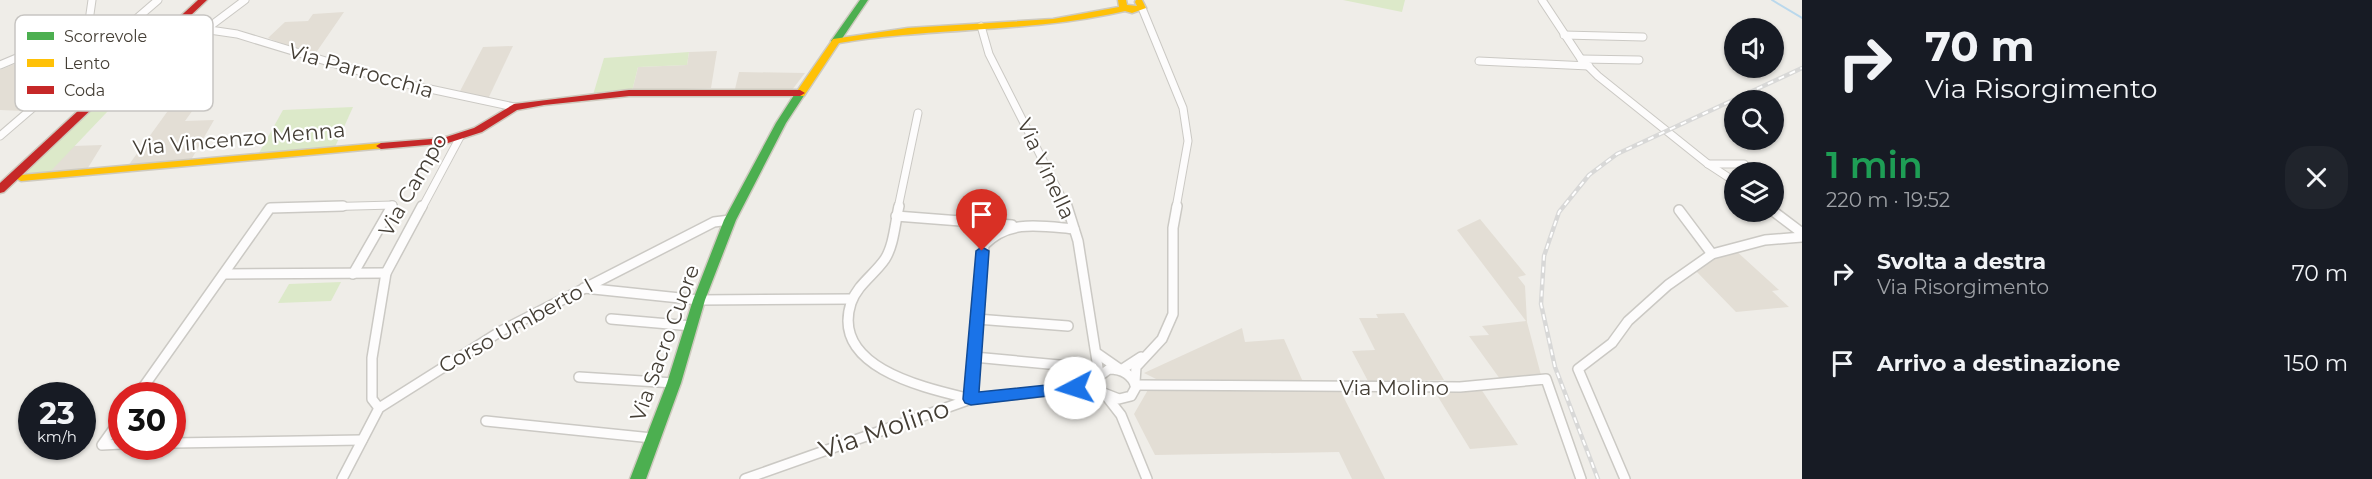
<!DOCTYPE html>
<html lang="it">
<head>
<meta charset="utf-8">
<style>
	:root { --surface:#171b24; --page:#20242c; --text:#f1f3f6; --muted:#9ea1a6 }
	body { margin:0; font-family:Montserrat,sans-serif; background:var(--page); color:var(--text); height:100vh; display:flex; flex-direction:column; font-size:22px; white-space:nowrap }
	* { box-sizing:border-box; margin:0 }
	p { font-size:20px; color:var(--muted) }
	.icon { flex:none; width:33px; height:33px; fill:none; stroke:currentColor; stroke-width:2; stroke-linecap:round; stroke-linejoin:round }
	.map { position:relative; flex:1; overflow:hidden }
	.side { display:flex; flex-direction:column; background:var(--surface); width:570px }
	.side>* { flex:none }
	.banner { background:#171b24; color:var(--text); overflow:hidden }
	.fabs { position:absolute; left:1724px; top:18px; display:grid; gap:12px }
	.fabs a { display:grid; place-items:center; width:60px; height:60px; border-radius:50%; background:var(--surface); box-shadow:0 2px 4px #0004; font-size:30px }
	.speed { position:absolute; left:18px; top:382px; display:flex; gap:12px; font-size:30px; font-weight:700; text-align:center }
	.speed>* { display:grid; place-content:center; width:78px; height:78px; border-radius:50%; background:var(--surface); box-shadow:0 2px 4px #0004; line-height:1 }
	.speed small { font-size:15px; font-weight:400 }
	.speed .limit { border:9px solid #d22; background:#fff; color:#111 }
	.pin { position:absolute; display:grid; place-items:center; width:51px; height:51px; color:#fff; margin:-62px -26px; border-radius:50% 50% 50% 0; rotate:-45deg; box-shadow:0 0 6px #0007 }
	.pin .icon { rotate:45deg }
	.me { position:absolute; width:66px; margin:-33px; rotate:265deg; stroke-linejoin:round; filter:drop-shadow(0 0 4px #0008) }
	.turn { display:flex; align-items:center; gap:21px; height:126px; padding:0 24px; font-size:27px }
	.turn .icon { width:78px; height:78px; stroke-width:2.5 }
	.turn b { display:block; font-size:42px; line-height:51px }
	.round { display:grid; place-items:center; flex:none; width:63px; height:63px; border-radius:24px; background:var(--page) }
	.summary { display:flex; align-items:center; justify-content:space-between; height:102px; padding:0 24px }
	h1 { font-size:36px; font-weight:600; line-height:45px; color:#1e9e55 }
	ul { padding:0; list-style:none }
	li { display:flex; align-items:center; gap:18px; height:90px; padding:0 24px }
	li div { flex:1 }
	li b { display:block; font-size:22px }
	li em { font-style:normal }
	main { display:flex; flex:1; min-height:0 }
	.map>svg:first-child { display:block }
</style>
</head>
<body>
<main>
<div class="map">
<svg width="1802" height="479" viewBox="0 0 1802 479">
	<rect width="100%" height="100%" fill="#efede8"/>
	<g fill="#e3ded5">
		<path d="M344 12 313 57 268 38 285 22 308 21 313 14Z"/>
		<path d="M61 45 57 52H92L23 111 0 110V70Z"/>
		<path d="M513 46 488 99 458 95 483 47Z"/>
		<path d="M717 51 711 88 632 91 638 67 687 65 689 52Z"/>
		<path d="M739 72 805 73 792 90 735 89Z"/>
		<path d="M200 100 185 121 214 120 191 160 128 166 175 101Z"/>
		<path d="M102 145 86 171 48 174 73 146Z"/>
		<path d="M1480 219 1526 275 1518 277 1525 286 1527 322 1541 375 1500 379 1469 336 1489 335 1482 326 1526 321 1457 230Z"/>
		<path d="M1734 249 1779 290 1772 291 1789 307 1736 312 1695 270Z"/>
		<path d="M1404 313 1444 380 1368 381 1352 351 1375 350 1359 318H1378L1376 314Z"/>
		<path d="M1242 328 1245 342 1284 339 1303 382 1156 379 1144 373Z"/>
		<path d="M1479 386 1518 445 1470 449 1432 387Z"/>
		<path d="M1149 388 1340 390 1385 479H1352L1339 452 1155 455 1134 414Z"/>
	</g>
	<g fill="#dce9c9">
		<path d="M1343 0H1405L1402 12Z"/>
		<path d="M178 29H186L48 174 22 175Z"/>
		<path d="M689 52 687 65 638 67 632 91 593 95 604 58Z"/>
		<path d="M353 107 335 147 259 153 283 110Z"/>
		<path d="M341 282 331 301 278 303 289 284Z"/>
	</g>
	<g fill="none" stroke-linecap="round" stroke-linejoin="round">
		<path stroke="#bad8ec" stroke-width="2" d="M1772 0 1802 18"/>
		<g stroke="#cbc9c4" stroke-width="9">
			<g id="street-far1">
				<path d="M92 0 88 28H123"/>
				<path d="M1542 0 1581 59 1598 76 1708 164 1734 181"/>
				<path d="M1142 8 1183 108 1188 141 1176 208"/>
				<path d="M981 26 989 54 1067 208"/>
				<path d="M189 27 237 34 388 80 514 107"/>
				<path d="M209 27 245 0"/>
				<path d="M135 28 155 27"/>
				<path d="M1564 35 1643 37"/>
				<path d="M1581 59 1639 60"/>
				<path d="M1479 61 1589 66"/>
				<path d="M0 65 88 28"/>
				<path d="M0 136 158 0"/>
				<path d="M1708 164H1744"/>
				<path d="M281 208 393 205 391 208"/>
				<path d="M422 208 460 137"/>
				<path d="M898 208 918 113"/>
			</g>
		</g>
		<g stroke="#cbc9c4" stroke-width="12">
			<g id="street">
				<path d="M899 206C895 223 894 245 885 259 875 274 857 285 851 303 830 368 926 388 971 399"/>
				<path d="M1067 206 1078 241 1099 374"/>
				<path d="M1679 210 1712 254"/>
				<path d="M1773 211 1802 233"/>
				<path d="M896 216 1012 225"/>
				<path d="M225 274 386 273"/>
				<path d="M353 274 392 206"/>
				<path d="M584 288 699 300 852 299"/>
				<path d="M611 319 692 326"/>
				<path d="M977 319 1068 326"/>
				<path d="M1098 354 1121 370 1141 357"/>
				<path d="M974 357 1070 366"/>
				<path d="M1109 369C1122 369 1132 374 1136 387L1131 396 1119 399 1101 392 1097 378Z"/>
				<path d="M579 377 674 383"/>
				<path d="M1135 382 1136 367 1162 339 1173 314V228L1177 206"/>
				<path d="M1135 385 1460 387 1546 379 1581 479"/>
				<path d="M137 396 270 208 343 206"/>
				<path d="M1107 397 1121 415 1147 479"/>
				<path d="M971 399 984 245C1009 219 1041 226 1074 229"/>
				<path d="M379 408 372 399V358L386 273 422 206"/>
				<path d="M122 417 102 445 122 444"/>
				<path d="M486 421 652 438"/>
				<path d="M172 443 362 440"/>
				<path d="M342 479 379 408 501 331 714 222 730 220"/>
				<path d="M745 479 971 399 1097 386"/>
				<path d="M1625 479 1578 369 1612 343 1628 321 1668 285 1712 254 1765 240 1802 237"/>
			</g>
		</g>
		<g stroke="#cecabf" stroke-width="3">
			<g id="fast">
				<path d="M860 0H868L839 43H833L831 41Z"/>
				<path d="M800 91 805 94 786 123 736 220 705 300 681 383 646 479H630L667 383 693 300 724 220 776 123 796 92Z"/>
			</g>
		</g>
		<g stroke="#cecabf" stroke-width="3">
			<g id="slow">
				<path d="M1118 0H1126L1127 5 1137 6 1135 2 1136 0H1142L1146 8 1132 13 1125 11C1030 33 935 27 839 43L804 96H796L795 94 833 39 908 28 1053 19 1119 7Z"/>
				<path d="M381 143 385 144 386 146 385 148 21 181 15 178 21 175Z"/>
			</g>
		</g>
		<g stroke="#cecabf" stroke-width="3">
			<g id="jam">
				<path d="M198 0H207L4 192 0 193V183Z"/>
				<path d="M629 90H800L805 93 800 96H629L544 105 517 110 482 132 448 143 381 149 376 146 381 143 443 138 474 128 514 104Z"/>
			</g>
		</g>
		<use href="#street-far1" stroke="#fdfcfc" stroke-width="7"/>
		<use href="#street" stroke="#fdfcfc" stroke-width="9"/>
		<use href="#fast" fill="#4caf50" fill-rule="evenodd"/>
		<use href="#slow" fill="#ffc107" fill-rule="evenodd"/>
		<use href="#jam" fill="#c62828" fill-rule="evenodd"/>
		<g stroke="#d8d8d7" stroke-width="4.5">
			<path id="rail" d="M1598 479 1555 367 1541 304 1544 256 1559 212 1589 175 1617 154 1802 68"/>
		</g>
		<use href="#rail" stroke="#fff" stroke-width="2" stroke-dasharray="6" stroke-linecap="butt"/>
		<g stroke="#cbc9c4" stroke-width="9" stroke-linecap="butt">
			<g id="street-bridge">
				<path d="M155 27H189"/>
				<path d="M123 28H135"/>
			</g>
		</g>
		<use href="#street-bridge" stroke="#fdfcfc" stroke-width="7"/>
	</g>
	<path fill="#1a73e8" stroke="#114b97" stroke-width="1.5" d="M982 247 989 251 979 392 1075 382 1081 384 1083 388 1081 392 971 405 965 403 963 399 976 251Z"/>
	<g text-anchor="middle" stroke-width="4.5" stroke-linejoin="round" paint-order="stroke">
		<g font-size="21" fill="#443e35" stroke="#fff">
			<text transform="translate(361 71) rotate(16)" y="7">Via Parrocchia</text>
			<text transform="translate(239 139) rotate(-5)" y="7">Via Vincenzo Menna</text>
			<text transform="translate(1046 169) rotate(65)" y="7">Via Vinella</text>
			<text transform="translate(413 185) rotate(-60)" y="7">Via Campo</text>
			<text transform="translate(516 326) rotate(-29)" y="7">Corso Umberto I</text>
			<text transform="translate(665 343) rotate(-70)" y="7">Via Sacro Cuore</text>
			<text x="1394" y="395">Via Molino</text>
		</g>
		<g font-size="26" fill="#443e35" stroke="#fff">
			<text transform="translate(884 429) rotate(-19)" y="9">Via Molino</text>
		</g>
	</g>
	<rect x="15" y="15" width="198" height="96" rx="9" fill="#fff" stroke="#c7c5c2" stroke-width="1.5"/>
	<rect x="27" y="32" width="27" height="8" fill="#4caf50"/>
	<rect x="27" y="59" width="27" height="8" fill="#ffc107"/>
	<rect x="27" y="86" width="27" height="8" fill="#c62828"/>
	<g font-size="16" fill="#443e35">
		<text x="64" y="42">Scorrevole</text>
		<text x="64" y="69">Lento</text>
		<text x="64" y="96">Coda</text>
	</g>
</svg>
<div class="fabs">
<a><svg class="icon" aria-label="sound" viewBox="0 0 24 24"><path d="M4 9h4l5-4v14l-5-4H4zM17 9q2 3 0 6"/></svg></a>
<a><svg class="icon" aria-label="search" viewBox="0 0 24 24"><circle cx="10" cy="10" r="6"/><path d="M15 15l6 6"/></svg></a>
<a><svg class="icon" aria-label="layers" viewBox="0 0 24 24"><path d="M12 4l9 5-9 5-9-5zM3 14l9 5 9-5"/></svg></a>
</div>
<div class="speed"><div>23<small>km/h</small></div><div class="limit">30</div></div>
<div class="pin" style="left:982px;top:251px;background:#d93025"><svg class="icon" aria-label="arrive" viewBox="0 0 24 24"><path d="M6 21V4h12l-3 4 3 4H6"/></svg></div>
<svg class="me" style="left:1075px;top:388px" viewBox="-20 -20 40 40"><circle r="19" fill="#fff"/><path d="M0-13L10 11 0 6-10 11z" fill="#1a73e8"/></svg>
</div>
<section class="side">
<div class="banner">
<div class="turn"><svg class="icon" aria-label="right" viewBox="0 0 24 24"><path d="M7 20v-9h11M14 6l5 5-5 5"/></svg><div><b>70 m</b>Via Risorgimento</div></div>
</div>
<div class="summary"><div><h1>1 min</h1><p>220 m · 19:52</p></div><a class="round"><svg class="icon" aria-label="close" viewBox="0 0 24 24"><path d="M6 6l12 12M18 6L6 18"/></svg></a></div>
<ul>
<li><svg class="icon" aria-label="right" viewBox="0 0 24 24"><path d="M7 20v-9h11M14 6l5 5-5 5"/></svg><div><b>Svolta a destra</b><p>Via Risorgimento</p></div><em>70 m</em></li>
<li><svg class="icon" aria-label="arrive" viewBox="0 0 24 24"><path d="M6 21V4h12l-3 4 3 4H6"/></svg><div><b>Arrivo a destinazione</b></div><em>150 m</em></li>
</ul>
</section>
</main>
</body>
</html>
